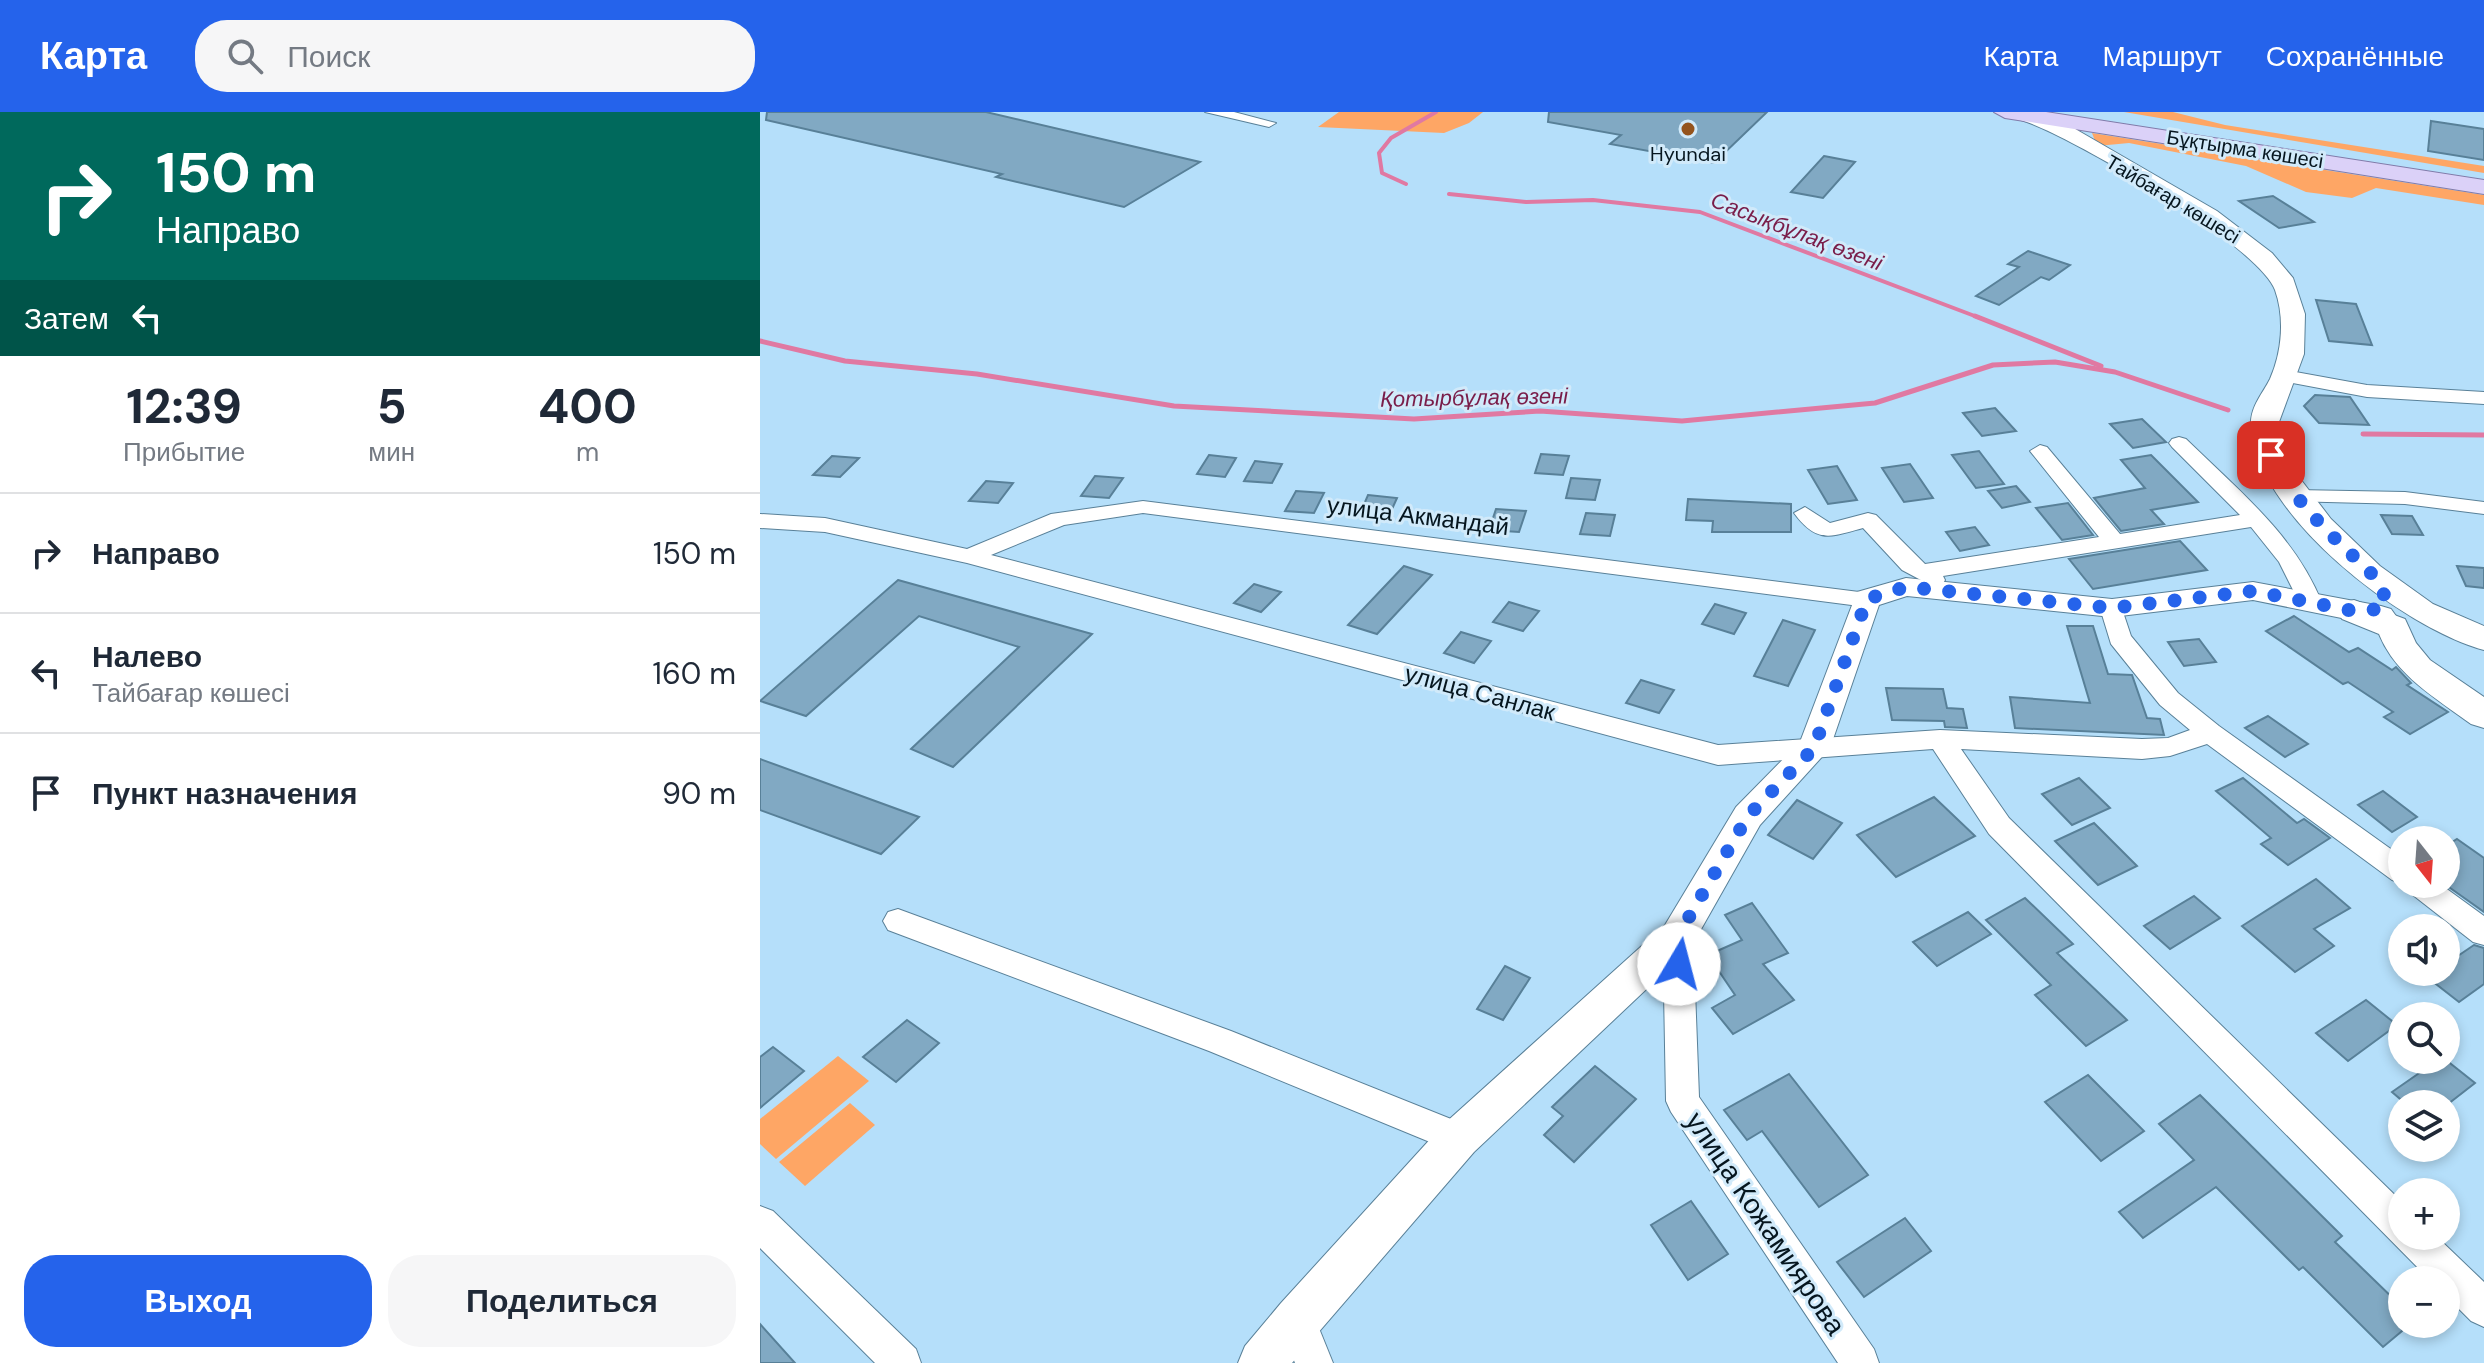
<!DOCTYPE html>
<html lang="ru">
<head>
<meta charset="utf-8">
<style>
	:root { --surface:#fff; --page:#f6f6f7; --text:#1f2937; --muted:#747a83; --line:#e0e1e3; --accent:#2563eb }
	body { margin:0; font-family:"DM Sans",sans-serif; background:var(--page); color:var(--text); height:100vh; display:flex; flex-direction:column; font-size:30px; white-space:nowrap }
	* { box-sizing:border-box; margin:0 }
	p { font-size:26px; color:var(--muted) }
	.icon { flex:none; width:44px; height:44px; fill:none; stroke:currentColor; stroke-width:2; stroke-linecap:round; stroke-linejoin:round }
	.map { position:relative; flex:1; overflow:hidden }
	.drawer { display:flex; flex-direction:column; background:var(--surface); width:760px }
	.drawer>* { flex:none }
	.top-card { background:#00695c; color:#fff; overflow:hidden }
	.needle { width:52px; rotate:163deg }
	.fabs { position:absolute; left:1628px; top:714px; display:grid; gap:16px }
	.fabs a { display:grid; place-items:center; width:72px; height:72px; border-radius:50%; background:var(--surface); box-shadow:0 4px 12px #0003; font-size:40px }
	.pin { position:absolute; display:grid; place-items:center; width:68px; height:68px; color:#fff; margin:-34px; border-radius:16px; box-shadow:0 4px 12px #0006 }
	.me { position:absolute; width:88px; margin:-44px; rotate:8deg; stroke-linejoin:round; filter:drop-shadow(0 0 6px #0008) }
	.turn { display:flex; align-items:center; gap:28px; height:168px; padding:0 24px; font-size:36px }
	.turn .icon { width:104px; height:104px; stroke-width:2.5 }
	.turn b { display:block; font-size:56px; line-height:68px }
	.then { display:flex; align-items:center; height:76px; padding:0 24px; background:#0003; gap:16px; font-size:30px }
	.eta { display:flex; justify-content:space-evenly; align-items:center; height:136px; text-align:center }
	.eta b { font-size:48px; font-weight:700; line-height:56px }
	.cta { display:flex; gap:16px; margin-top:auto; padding:16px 24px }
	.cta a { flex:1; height:92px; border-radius:32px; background:var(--accent); color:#fff; font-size:32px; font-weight:700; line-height:92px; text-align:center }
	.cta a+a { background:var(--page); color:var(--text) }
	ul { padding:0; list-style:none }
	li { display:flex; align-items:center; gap:24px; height:120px; padding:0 24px; border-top:2px solid var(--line) }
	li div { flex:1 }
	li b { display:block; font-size:30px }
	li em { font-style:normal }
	header { display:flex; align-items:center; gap:48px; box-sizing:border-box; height:112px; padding:0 40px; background:var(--accent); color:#fff }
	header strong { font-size:38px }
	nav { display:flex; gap:44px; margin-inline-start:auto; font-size:28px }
	.search { width:560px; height:72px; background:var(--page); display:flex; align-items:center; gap:20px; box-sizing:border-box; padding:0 28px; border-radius:32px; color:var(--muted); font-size:30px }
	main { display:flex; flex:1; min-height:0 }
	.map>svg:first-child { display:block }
</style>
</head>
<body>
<header>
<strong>Карта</strong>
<div class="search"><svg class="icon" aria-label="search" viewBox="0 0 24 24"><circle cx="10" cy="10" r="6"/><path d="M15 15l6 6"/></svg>Поиск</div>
<nav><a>Карта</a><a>Маршрут</a><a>Сохранённые</a></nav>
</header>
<main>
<section class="drawer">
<div class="top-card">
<div class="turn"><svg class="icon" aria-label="right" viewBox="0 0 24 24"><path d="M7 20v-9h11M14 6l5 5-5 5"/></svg><div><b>150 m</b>Направо</div></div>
<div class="then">Затем<svg class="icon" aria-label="left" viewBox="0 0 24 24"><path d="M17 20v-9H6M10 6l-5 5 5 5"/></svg></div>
</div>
<div class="eta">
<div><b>12:39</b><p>Прибытие</p></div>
<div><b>5</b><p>мин</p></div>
<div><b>400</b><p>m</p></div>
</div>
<ul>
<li><svg class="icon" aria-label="right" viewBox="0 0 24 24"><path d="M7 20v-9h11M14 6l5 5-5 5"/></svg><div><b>Направо</b></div><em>150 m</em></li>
<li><svg class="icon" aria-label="left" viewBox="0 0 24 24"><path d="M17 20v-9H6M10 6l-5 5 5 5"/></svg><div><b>Налево</b><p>Тайбағар көшесі</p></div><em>160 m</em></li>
<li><svg class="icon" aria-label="arrive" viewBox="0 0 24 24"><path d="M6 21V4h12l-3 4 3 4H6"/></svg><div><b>Пункт назначения</b></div><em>90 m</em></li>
</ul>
<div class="cta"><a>Выход</a><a>Поделиться</a></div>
</section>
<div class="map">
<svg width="1724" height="1251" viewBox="0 0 1724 1251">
	<rect width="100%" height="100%" fill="#b5dffa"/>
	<g fill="#fea665">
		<path d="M579 0H723L709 11 684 21 558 15Z"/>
		<path d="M1364 0H1413L1465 13 1724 54V61Z"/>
		<path d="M1332 21 1724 83V93L1616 76 1592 86 1546 80 1486 54 1369 31 1337 34Z"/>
		<path d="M78 944 109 969 16 1047 0 1032V1007Z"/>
		<path d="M90 991 115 1013 45 1074 19 1050Z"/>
	</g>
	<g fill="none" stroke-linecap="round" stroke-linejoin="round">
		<g stroke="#e079a2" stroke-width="4">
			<path d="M646 72 622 61 619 41 631 26 676 0"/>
			<path d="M689 82 766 90 833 88 940 100 1220 206"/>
		</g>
		<g stroke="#e079a2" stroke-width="5">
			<path d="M1215 204 1341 254"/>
			<path d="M0 229 85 249 217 262 414 294 654 307 780 299 922 309 1115 291 1233 253 1295 250 1355 260 1468 298"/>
			<path d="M1603 322 1724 323"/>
		</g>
	</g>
	<g fill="#81a9c3" stroke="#588098" stroke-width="2">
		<path d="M7 0H226L440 50 364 95 236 65 242 62 6 8Z"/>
		<path d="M789 0H1007L954 51 850 32 861 23 788 10Z"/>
		<path d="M1671 9 1724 17V48L1668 39Z"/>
		<path d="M1064 44 1095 50 1063 86 1031 80Z"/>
		<path d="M1513 84 1554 110 1519 116 1479 89Z"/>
		<path d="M1268 139 1310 153 1289 168 1281 165 1239 193 1216 184 1259 155 1248 152Z"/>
		<path d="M1556 188 1596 192 1612 233 1569 229Z"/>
		<path d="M1555 283 1590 285 1609 313 1559 311 1544 294Z"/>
		<path d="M1235 296 1256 319 1222 324 1203 301Z"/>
		<path d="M1382 307 1406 330 1373 336 1350 312Z"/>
		<path d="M1219 339 1244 372 1216 376 1192 343Z"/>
		<path d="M781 342 809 344 803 363 775 361Z"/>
		<path d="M449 343 476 346 465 365 437 362Z"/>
		<path d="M1391 343 1438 390 1391 398 1404 412 1361 419 1334 386 1385 376 1361 348Z"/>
		<path d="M72 344 99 346 80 365 53 363Z"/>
		<path d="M495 349 522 352 512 371 484 369Z"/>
		<path d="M1150 352 1173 386 1144 390 1122 356Z"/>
		<path d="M1077 354 1097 388 1068 392 1048 358Z"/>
		<path d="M335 364 363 366 349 386 321 384Z"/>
		<path d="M811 366 840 368 835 388 806 386Z"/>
		<path d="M226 369 253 371 238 391 209 389Z"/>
		<path d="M1256 374 1270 390 1242 396 1228 379Z"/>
		<path d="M536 379 564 381 554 401 525 399Z"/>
		<path d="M608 383 637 386 628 406 599 404Z"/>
		<path d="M928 387 1031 392V420H952L953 409 926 408Z"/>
		<path d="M1308 391 1333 423 1302 428 1276 396Z"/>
		<path d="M736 397 766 399 759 420 729 418Z"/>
		<path d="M826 401 855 403 850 424 820 422Z"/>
		<path d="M1621 403 1652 404 1663 423 1632 422Z"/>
		<path d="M1215 415 1229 433 1200 439 1186 420Z"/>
		<path d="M1420 429 1447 458 1333 477 1309 447Z"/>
		<path d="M644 454 672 463 617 522 588 513Z"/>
		<path d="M1697 454 1724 456V476L1706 474Z"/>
		<path d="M138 468 332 522 193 655 151 637 259 535 159 504 46 604 0 589Z"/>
		<path d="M494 472 521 480 501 500 474 491Z"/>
		<path d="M749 490 779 499 763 519 733 510Z"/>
		<path d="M955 492 986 501 974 522 942 512Z"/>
		<path d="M1534 504 1589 540 1598 536 1632 558 1636 555 1651 571 1647 573 1688 600 1650 622 1624 605 1633 600 1588 570 1583 572 1506 519Z"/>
		<path d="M1023 508 1055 518 1028 574 994 564Z"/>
		<path d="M1307 514H1333L1348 562 1372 563 1387 606 1400 607 1404 623 1255 616 1250 585 1330 591Z"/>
		<path d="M701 520 731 529 714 551 684 541Z"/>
		<path d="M1439 527 1456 550 1424 554 1408 530Z"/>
		<path d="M881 568 914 578 899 601 866 591Z"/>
		<path d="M1126 576 1183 577 1187 596 1203 597 1207 616 1185 615 1184 609 1132 608Z"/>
		<path d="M1508 604 1548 632 1525 645 1485 616Z"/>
		<path d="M0 647 159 705 121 742 0 698Z"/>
		<path d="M1319 666 1350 696 1312 713 1282 682Z"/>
		<path d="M1483 666 1537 711 1544 707 1570 726 1528 753 1501 732 1511 726 1456 679Z"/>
		<path d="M1623 679 1657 705 1632 720 1598 693Z"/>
		<path d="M1174 685 1215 724 1136 765 1097 723Z"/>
		<path d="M1037 688 1082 711 1053 747 1008 723Z"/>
		<path d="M1334 711 1377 754 1338 773 1295 729Z"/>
		<path d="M1697 727 1724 746V800L1686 773V734Z"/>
		<path d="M1556 767 1590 796 1554 817 1574 834 1535 860 1482 814Z"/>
		<path d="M1434 784 1460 806 1410 837 1384 814Z"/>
		<path d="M1265 786 1313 832 1297 841 1367 908 1326 934 1275 883 1291 873 1226 808Z"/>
		<path d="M992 791 1028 841 1003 852 1034 888 973 922 952 896 975 883 948 843 982 828 965 803Z"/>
		<path d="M1208 800 1231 822 1177 854 1153 830Z"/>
		<path d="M1714 833 1724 836V872L1699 890 1667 865 1674 860H1686V852Z"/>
		<path d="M745 854 770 866 743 908 717 897Z"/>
		<path d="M1606 888 1637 913 1588 949 1556 921Z"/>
		<path d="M147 908 179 931 136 970 103 945Z"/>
		<path d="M13 935 44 959 0 996V945Z"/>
		<path d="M1678 948H1686L1715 971 1688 992H1646L1632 980Z"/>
		<path d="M835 954 876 987 814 1050 784 1023 803 1004 792 995Z"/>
		<path d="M1029 962 1108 1063 1059 1095 1002 1019 987 1028 964 998Z"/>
		<path d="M1328 963 1384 1019 1341 1049 1285 990Z"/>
		<path d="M1440 983 1582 1124 1575 1130 1642 1195V1219L1623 1235 1543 1155 1539 1158 1456 1075 1383 1126 1359 1100 1434 1048 1399 1012Z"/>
		<path d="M931 1089 968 1142 928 1168 891 1113Z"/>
		<path d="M1145 1106 1171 1139 1104 1185 1077 1150Z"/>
		<path d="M0 1212 35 1251H0Z"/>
	</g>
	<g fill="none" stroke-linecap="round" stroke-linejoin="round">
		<g stroke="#598098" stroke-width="2">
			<g id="minor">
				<path d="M445 0H474L516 11 509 15Z"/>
				<path d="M1524 258 1607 273 1724 280V292L1607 285 1517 268V260Z"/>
				<path d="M1419 325 1426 327C1477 377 1535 423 1562 491L1558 496H1542L1519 450 1491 415 1183 464 1185 468 1182 473 1174 475 1142 458 1103 416C1070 425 1057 432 1034 401L1045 395 1070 411 1108 401 1116 403 1165 452 1339 425 1270 339 1280 333 1287 335 1360 422 1480 403 1412 335 1409 331 1412 327Z"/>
				<path d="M1536 378 1645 380 1724 390V402L1645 392 1528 389 1525 384Z"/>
				<path d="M383 389 1115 482 1119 487 1115 492 1107 495 383 401 304 413 231 443 958 633 1180 618 1382 627 1408 626 1430 618 1400 593 1351 532 1340 496 1352 488 1360 491 1371 524 1418 581 1459 614 1642 745V771L1632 768 1447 632 1410 644 1382 647 1201 637 1249 706 1642 1090V1124H1676L1724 1170V1215L1711 1209 1686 1184V1168H1670L1229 722 1173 637 958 653 207 451 65 420 0 416V402L65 406 207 437 291 402Z"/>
				<path d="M1645 772H1680L1724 804V833L1713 830 1649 780Z"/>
				<path d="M138 797 471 919 711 1015 716 1026 711 1037 699 1042 449 939 128 818 123 809 128 800Z"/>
				<path d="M918 812 929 815 933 824 939 985 1114 1237 1119 1251H1078L911 1000 906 989 903 824 907 815Z"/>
				<path d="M0 1094 13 1099 156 1237 161 1251H115L0 1136Z"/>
				<path d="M537 1188 550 1194 573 1251H535L518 1207 524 1194Z"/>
			</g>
		</g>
		<g stroke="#598098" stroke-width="2">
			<path id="tertiary" d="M1146 466 1352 487 1493 470 1621 494 1631 497 1636 504 1631 511 1621 514 1493 488 1352 505 1147 484 1119 493 1070 636 1000 713 931 835 714 1040 532 1251H478L485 1234 521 1191 684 1012 905 813 976 695 1040 630 1097 480Z"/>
		</g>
		<g stroke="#598098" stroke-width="2">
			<g id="secondary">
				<path d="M1261 0 1298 7 1457 99 1512 141 1533 166 1545 202 1544 242 1519 310 1523 334 1535 360 1571 407 1620 454 1673 492 1724 514V538C1643 516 1493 402 1491 311 1491 294 1503 281 1510 267 1522 240 1525 206 1515 178 1498 133 1310 23 1261 8Z"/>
				<path d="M1594 488 1645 507 1656 531 1670 548 1724 585V616L1711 612C1676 586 1636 564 1619 522L1582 507 1578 499 1582 491Z"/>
			</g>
		</g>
		<g stroke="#817ba9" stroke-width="2">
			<path id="primary" d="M1234 0H1286L1724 68V82L1245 6Z"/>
		</g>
		<use href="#minor" fill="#fff" fill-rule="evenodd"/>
		<use href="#tertiary" fill="#fff" fill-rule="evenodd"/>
		<use href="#secondary" fill="#fff" fill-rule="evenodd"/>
		<use href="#primary" fill="#dbd1f8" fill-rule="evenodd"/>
	</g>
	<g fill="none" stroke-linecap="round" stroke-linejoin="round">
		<path stroke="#2563eb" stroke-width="14" stroke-dasharray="0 25.2" d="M919 852 918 824 988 704 1054 636 1107 487 1146 475 1352 496 1493 479 1594 499 1622 497 1627 489 1616 466 1563 415 1536 384 1511 343"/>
	</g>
	<circle fill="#94541e" stroke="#d1eafa" stroke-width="3" cx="928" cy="17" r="8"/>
	<g text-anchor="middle" stroke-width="6" stroke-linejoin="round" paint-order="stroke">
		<g font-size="20" fill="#06161f" stroke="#d1eafa">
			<text transform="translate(1485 37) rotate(9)" y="7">Бұқтырма көшесі</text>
			<text transform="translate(1413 87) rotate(31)" y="7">Тайбағар көшесі</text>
		</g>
		<g font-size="20" fill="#06161f" stroke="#d1eafa">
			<text x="928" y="49">Hyundai</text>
		</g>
		<g font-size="22" font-style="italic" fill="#791d49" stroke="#d1eafa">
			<text transform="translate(1037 119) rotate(21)" y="8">Сасықбұлақ өзені</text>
			<text transform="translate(714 285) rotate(-1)" y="8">Қотырбұлақ өзені</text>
		</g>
		<g font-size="24" fill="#06161f" stroke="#d1eafa">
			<text transform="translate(658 404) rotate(7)" y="8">улица Акмандай</text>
			<text transform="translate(720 581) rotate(15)" y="8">улица Санлак</text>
		</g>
		<g font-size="28" fill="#06161f" stroke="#d1eafa">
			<text transform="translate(1006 1111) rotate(56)" y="10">улица Кожамиярова</text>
		</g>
	</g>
</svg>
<div class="fabs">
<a><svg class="needle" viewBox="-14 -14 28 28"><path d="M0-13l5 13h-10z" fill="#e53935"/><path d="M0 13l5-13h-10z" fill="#747a83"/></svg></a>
<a><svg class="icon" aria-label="sound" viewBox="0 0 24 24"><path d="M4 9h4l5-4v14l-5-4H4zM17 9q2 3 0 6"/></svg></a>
<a><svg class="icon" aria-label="search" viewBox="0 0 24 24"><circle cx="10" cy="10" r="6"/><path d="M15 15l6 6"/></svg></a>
<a><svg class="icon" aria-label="layers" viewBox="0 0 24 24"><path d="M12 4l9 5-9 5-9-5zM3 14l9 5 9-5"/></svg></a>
<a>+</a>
<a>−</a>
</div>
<div class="pin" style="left:1511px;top:343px;background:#d93025"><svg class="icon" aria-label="arrive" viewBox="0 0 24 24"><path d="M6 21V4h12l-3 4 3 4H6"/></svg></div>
<svg class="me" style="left:919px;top:852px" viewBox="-20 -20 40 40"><circle r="19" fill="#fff"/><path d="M0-13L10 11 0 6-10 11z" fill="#2563eb"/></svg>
</div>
</main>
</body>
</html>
